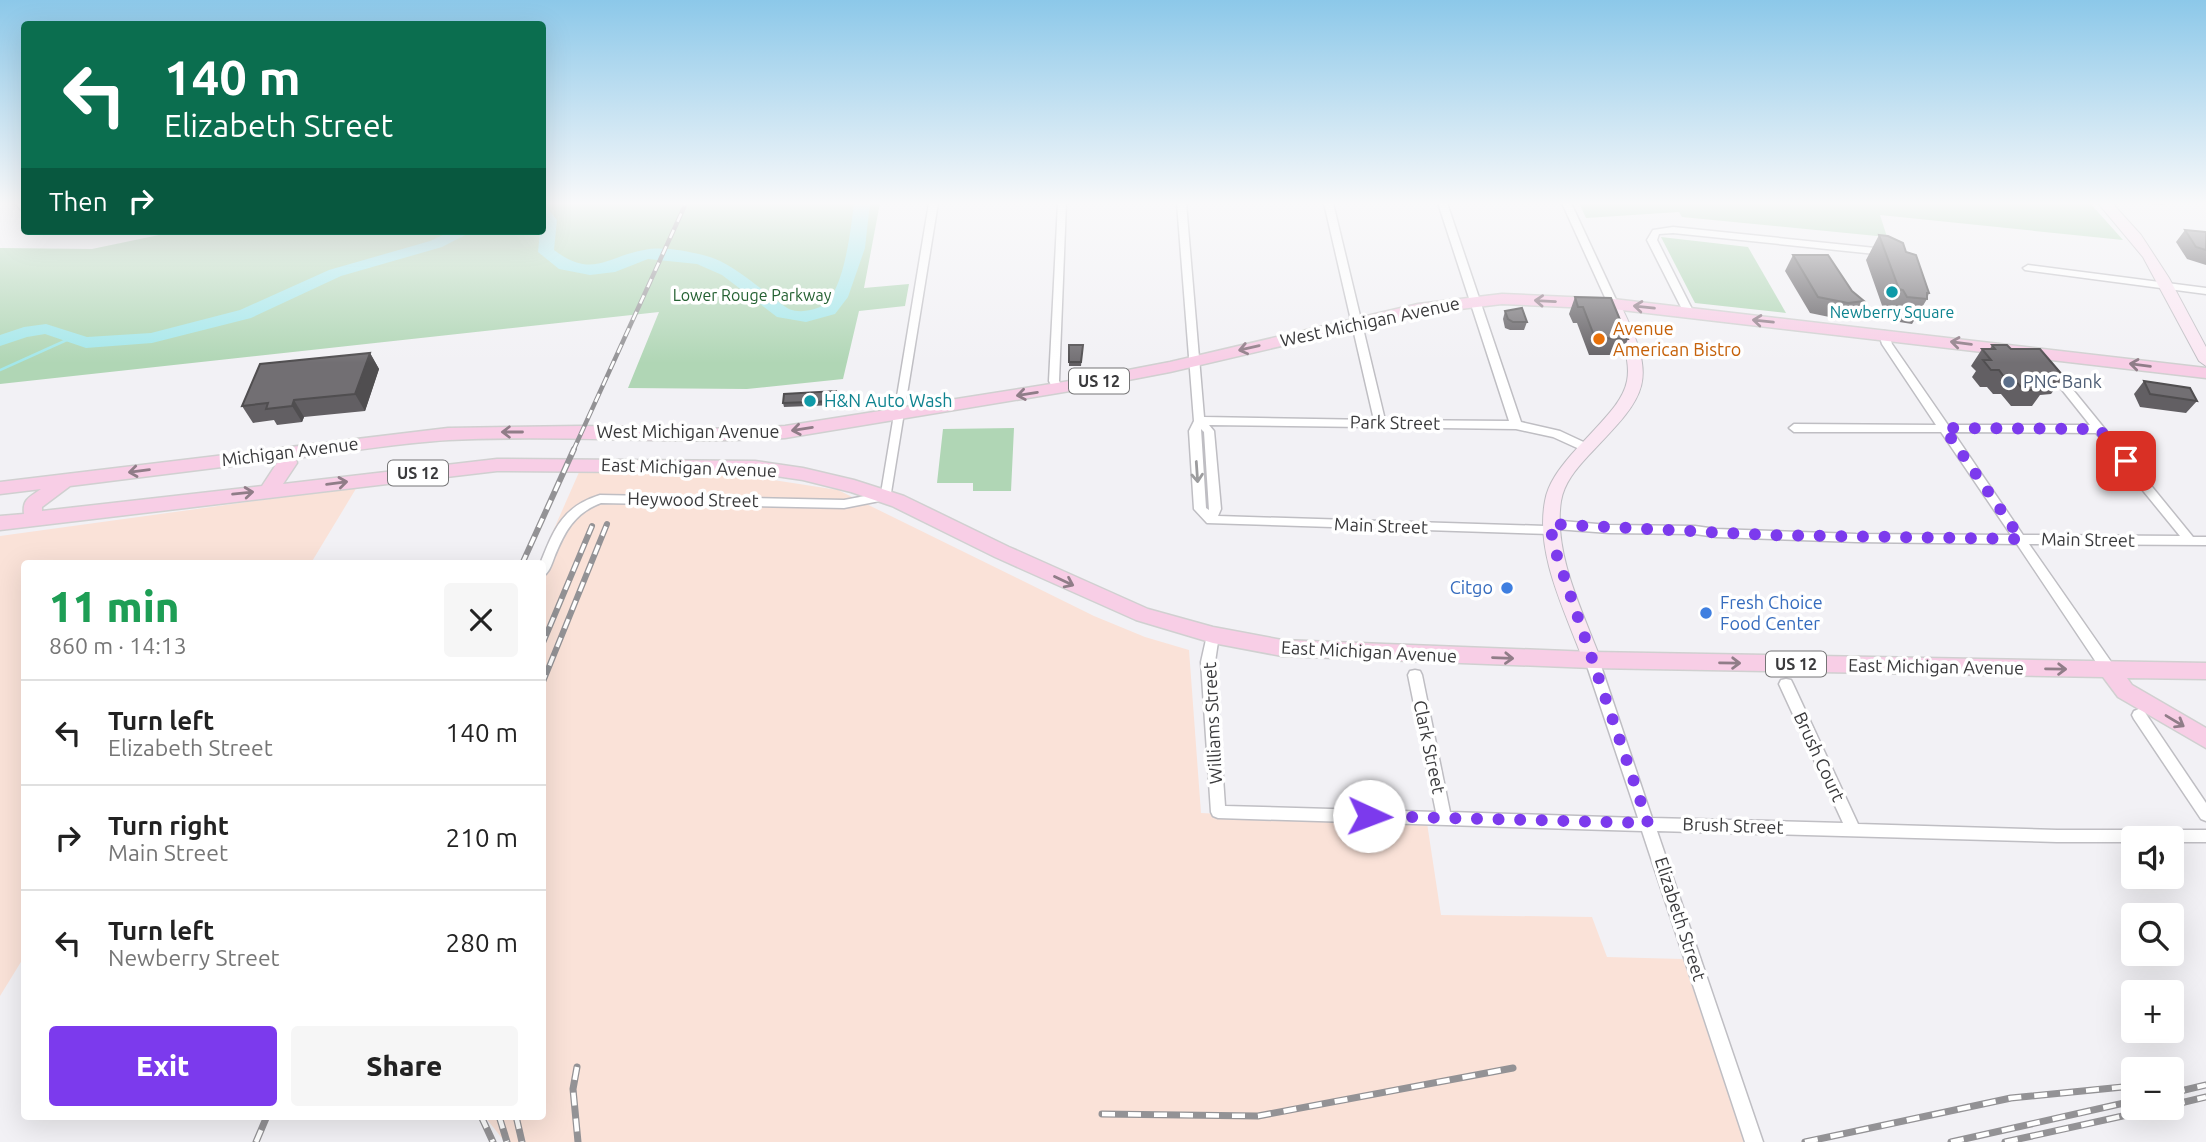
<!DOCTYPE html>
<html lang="en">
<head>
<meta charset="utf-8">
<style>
	:root { --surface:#fff; --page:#f6f6f6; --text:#222; --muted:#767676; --line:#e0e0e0; --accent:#7c3aed }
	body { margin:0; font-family:Ubuntu,sans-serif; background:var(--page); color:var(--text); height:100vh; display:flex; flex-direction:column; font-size:26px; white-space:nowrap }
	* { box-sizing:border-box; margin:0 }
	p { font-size:23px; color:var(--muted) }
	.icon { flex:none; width:38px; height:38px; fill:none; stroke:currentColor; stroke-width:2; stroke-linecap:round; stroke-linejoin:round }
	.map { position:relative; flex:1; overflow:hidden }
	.sheet { position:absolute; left:21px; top:560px; width:525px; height:560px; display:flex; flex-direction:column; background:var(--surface); border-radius:7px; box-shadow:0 7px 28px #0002 }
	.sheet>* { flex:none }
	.banner { position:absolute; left:21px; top:21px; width:525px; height:214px; border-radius:7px; box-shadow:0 7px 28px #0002; background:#0b6e4f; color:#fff; overflow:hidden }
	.buttons { position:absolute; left:2121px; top:826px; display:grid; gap:14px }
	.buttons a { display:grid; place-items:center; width:63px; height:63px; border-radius:7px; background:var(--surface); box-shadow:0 7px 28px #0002; font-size:35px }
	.pin { position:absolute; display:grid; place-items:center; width:60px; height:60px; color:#fff; margin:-30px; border-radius:14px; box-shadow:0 4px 10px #0006 }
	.me { position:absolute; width:77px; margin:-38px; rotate:92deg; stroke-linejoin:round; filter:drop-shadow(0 0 5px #0008) }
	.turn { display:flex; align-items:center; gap:24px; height:147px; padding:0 28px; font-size:32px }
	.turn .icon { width:91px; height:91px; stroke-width:2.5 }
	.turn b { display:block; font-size:49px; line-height:60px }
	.then { display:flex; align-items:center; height:66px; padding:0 28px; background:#0003; gap:14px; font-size:26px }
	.round { display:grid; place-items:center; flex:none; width:74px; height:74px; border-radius:7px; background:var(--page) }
	.headline { display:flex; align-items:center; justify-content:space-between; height:119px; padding:0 28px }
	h1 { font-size:42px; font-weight:800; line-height:52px; color:#1e9e55 }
	.primary-button { display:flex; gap:14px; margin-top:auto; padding:14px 28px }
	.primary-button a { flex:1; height:80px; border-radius:7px; background:var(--accent); color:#fff; font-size:28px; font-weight:800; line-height:80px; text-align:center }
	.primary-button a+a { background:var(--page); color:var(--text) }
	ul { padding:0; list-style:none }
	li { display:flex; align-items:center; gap:21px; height:105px; padding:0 28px; border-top:2px solid var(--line) }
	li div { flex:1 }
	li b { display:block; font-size:26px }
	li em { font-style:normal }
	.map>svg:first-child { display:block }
</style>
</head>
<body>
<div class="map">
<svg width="2206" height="1142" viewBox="0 0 2206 1142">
	<rect width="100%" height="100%" fill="#f2f1f5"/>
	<g fill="#fae2d8">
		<path d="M580 470 742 475 838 490 1094 616 1145 637 1189 650 1201 813 1427 823 1441 915 1592 917 1607 957 1683 959 1744 1142H505L485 1117 542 1116V564L539 563Z"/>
		<path d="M357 487 311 563 24 564V957L0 996V536Z"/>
	</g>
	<g fill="#b0d6b5">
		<path d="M543 203H880L864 288 909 284 905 306 859 311 843 379 747 389 628 388 659 312 0 384V248L92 249 178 231H542Z"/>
		<path d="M1579 203H2090L2123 240 1880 215 1887 237 1682 217 1679 212 1586 218Z"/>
		<path d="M1661 237 1748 247 1786 313 1695 303Z"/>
		<path d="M1014 428 1011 491H973V483H937L943 429Z"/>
	</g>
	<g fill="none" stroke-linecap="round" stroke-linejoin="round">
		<path stroke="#a3e7ea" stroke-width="2.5" d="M0 370 69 339"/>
		<g fill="#a3e7ea" fill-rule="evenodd">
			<path d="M854 203H870L865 248 848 297 835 314 806 322 777 317 722 275 697 264 648 259 615 272 590 275 559 269 538 252 540 231H542V206L547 208 557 220 554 250C593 279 605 257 644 250 662 246 685 251 703 255 729 261 750 281 771 296 777 300 783 306 789 309 799 313 810 311 820 307 844 297 851 227 854 203Z"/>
			<path d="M452 231H473L442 247 341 276 251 318 152 343 86 348 45 334 27 337 0 346V335L24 327 46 324 87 337 151 333 240 310 329 270 430 241Z"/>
		</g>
		<g stroke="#bfbec3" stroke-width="3">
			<g id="street">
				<path d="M15 203H24V211L21 210Z"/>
				<path d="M929 203H938L890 499 844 508 601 503C574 513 564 533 554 558 551 566 549 573 542 577V564H540C554 529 562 507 600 495L844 500 881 493Z"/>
				<path d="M1058 203H1066L1059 381 1063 389 1058 392 1054 391 1049 381Z"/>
				<path d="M1177 203H1186L1204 417 1374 420 1324 203H1333L1385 420 1509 421 1438 203H1447L1521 422 1560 431 1590 445 1592 448 1586 452 1553 437 1516 429 1209 425 1214 431 1221 509 1218 516 1545 526 1546 521 1550 520 1609 525 1695 526 1716 529 1856 534 2011 535 1941 432H1794L1789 428 1794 424 1936 425 1882 344 1879 334 1884 331 1888 332 1892 344 1948 425H2090L2047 371 2048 369H2056L2193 537H2206V545L2029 544 2114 666 2116 670 2114 674 2109 675 2104 674 2017 544 1856 542 1716 537 1695 534 1609 533 1556 529 1555 533 1551 534 1207 523 1194 509 1189 431 1194 421ZM1201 429 1204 432 1209 510 1206 508ZM1953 432 2096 433 2180 536 2023 535Z"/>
				<path d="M1562 203H1571L1618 304 1616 306H1610L1608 304Z"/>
				<path d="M1673 227 1885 249 1890 252 1885 255 1673 233 1659 234 1657 240 1694 313 1689 316 1684 313 1647 240 1653 230Z"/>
				<path d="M2028 265 2206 288V294L2025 270 2023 268Z"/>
				<path d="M1213 630 1218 631 1219 635 1215 662 1225 806 1436 812 1408 675 1410 671 1415 670 1420 671 1422 675 1450 812 1638 818 1585 660 1587 656H1597L1599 660 1652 818 1843 823 1779 684 1781 680 1786 679 1791 680 1793 684 1858 824 2057 830H2206V842H2172V838H2133V842H2057L1657 831 1763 1142H1745L1642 831 1218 818 1213 816 1211 812 1201 662 1207 635 1208 631Z"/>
				<path d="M2139 709 2144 711 2206 803V821L2201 819 2134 719 2132 715 2134 711Z"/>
			</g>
		</g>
		<g stroke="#bfbec3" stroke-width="2">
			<g id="secondary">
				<path d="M2098 203H2112L2141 235 2169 278 2206 347V366L2199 361 2143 257Z"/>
				<path d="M1613 300 1620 304C1660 384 1646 395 1588 456 1576 469 1564 483 1561 501 1553 554 1583 612 1601 660L1599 665 1592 667 1585 665 1583 660C1565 611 1535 554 1545 501 1548 483 1560 468 1571 455 1628 392 1647 388 1606 304Z"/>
			</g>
		</g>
		<g stroke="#d0d0d0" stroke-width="3">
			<path id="primary" d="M1502 294 1613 299 2206 368V378L1613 309 1502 304 1418 314 1170 372 1076 390 785 438C673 445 561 434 449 440 398 443 347 452 296 458L297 463 283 484 497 459 755 461 803 468 854 480 904 496 1009 547 1148 609 1213 627 1282 640 1592 652 2206 663V679L2127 678 2132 685 2206 728V748L2118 697 2103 677 1592 668 1282 656 1213 643 1136 620 995 557 892 506 851 492 803 480 755 473 497 471 0 530V516L24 514C22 499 30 497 41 489L0 494V482L448 428 581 426 740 429 785 426 1076 380 1170 362 1418 304ZM279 460 262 486 42 511V507L70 486Z"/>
		</g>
		<use href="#street" fill="#fff" fill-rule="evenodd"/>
		<use href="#secondary" fill="#fbe7f3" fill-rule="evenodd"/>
		<use href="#primary" fill="#f8cee6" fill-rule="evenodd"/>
		<g stroke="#939295" stroke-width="4.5">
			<path id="rail-far2" d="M573 451 686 203"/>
		</g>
		<g stroke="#939295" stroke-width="6">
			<g id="rail-far1">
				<path d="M522 564 574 449"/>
				<path d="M542 645 592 526"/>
				<path d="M542 684 607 524"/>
			</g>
		</g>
		<g stroke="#939295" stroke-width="7">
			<g id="rail">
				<path d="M577 1067 573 1089 578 1142"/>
				<path d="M2172 1093 2206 1085"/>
				<path d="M2172 1105 2206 1097"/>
				<path d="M1102 1114 1258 1116 1513 1068"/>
				<path d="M481 1116 493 1142"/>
				<path d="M499 1116 507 1142"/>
				<path d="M516 1116 522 1142"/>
				<path d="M256 1142 267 1116"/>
				<path d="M1805 1142 2011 1098 2133 1086"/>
				<path d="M1951 1142 2133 1101"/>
				<path d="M2005 1142 2159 1108"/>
			</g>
		</g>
		<use href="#rail-far2" stroke="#fff" stroke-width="2.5" stroke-dasharray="9" stroke-linecap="butt"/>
		<use href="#rail-far1" stroke="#fff" stroke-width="3.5" stroke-dasharray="10" stroke-linecap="butt"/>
		<use href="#rail" stroke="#fff" stroke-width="4.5" stroke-dasharray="13" stroke-linecap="butt"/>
	</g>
	<g fill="#625f63">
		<path d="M2139 203H2164L2163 205Z"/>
		<path d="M2185 230 2206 232V265L2187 259 2176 242Z"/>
		<path d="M1879 235 1906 252 1929 293 1927 299 1912 324 1893 321 1888 314H1885L1866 260Z"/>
		<path d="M1793 255 1852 291 1864 301 1855 318 1839 319 1810 313 1785 271Z"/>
		<path d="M1575 297 1628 339 1621 355H1589L1577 323H1573L1569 314Z"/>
		<path d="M1505 311 1527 322 1524 330H1510L1505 328 1503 319Z"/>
		<path d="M1069 345H1083L1081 366H1069Z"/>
		<path d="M1992 345 2011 349 2064 377 2051 394 2040 395 2032 406H2011L2001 394H1993L1987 387H1980L1972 377 1976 371 1971 366 1982 349H1990Z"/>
		<path d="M370 353 379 369 365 411 304 417 302 422 277 425 274 420 253 423 242 406Z"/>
		<path d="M2144 381 2197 401 2186 413 2140 407 2134 394Z"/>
		<path d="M836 396 835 405 784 407 783 403Z"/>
	</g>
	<g fill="#504e50">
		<path d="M370 353 379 369 365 411 355 394Z"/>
		<path d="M294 400 304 417 302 422 292 406Z"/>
	</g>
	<g fill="#726f73" stroke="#504e50" stroke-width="2">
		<path d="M2185 230 2206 232V250L2196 247Z"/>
		<path d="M1879 235 1888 236 1903 243 1906 252 1916 255 1929 293H1927V299L1907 297 1903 290 1899 289Z"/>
		<path d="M1793 255H1828L1852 291 1864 301 1848 303 1818 297Z"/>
		<path d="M1575 297 1611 298 1628 339 1595 338 1583 307H1578Z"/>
		<path d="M1522 308 1527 322H1513L1508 319 1505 311Z"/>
		<path d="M1069 345H1083L1081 362H1069Z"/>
		<path d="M1992 345H2007L2011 349H2040L2064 377 2035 379 2044 390H2023L2013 377H2004L1999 370H1991L1983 360H1991L1982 349H1995Z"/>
		<path d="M370 353 355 394 294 400 292 406 266 409 268 403 242 406 260 364Z"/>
		<path d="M2144 381 2190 388 2197 401 2150 394Z"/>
		<path d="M836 391 835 401 783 403 784 394Z"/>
	</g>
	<defs><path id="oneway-shaft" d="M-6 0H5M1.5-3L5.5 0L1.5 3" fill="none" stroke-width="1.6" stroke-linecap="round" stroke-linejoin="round" transform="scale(1.75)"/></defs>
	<g stroke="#907d88">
		<use href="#oneway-shaft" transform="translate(1545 301) rotate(-177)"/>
		<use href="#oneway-shaft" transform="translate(1644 307) rotate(-174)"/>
		<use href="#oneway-shaft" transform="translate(1763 321) rotate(-174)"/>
		<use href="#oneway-shaft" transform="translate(1961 343) rotate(-173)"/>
		<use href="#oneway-shaft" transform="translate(1249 348) rotate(167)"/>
		<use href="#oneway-shaft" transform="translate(2140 365) rotate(-173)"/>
		<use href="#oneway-shaft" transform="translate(1027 394) rotate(171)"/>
		<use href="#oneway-shaft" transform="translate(802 429) rotate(171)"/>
		<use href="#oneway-shaft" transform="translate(512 432) rotate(180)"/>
		<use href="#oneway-shaft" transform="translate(139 471) rotate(173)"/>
		<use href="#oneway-shaft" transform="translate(337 483) rotate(-7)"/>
		<use href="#oneway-shaft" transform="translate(243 493) rotate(-6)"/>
		<use href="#oneway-shaft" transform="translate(1064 581) rotate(25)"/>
		<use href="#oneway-shaft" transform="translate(1503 658) rotate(2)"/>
		<use href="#oneway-shaft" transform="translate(1730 663) rotate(1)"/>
		<use href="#oneway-shaft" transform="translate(2056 669) rotate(1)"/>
		<use href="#oneway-shaft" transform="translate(2175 721) rotate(31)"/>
	</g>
	<use stroke="#9c9c9e" href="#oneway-shaft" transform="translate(1197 472) rotate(86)"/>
	<linearGradient id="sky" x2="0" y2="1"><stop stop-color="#8cc8e9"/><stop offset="0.56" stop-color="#f9f9fa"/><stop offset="1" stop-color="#f9f9fa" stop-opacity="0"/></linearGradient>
	<rect width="2206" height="363" fill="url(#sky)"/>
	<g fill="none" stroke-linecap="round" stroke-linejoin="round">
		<path stroke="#7c3aed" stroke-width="12" stroke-dasharray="0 21.6" d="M1369 816 1648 823 1554 547 1550 524 1768 535 2021 539 1944 428 2099 429 2126 461"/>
	</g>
	<g fill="#0f9aa8" stroke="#fff" stroke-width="2.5">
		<circle cx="1892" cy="292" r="7"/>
		<circle cx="810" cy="401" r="7"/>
	</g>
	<circle fill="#e8710a" stroke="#fff" stroke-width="2.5" cx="1599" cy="339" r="7"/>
	<circle fill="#5c6f8a" stroke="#fff" stroke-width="2.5" cx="2009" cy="382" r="7"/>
	<g fill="#3f7fe0" stroke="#fff" stroke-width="2.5">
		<circle cx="1507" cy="588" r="7"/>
		<circle cx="1706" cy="613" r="7"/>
	</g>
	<g text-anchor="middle" stroke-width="7" stroke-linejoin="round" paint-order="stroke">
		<g font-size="16" fill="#246132" stroke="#fff">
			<text x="752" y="301">Lower Rouge Parkway</text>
		</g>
		<g font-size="16" fill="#0d838f" stroke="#fff">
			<text x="1892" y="318">Newberry Square</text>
		</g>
		<g fill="#fff" stroke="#757576" stroke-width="2">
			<rect x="1069" y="368.5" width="60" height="25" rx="5"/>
			<rect x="388" y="460.5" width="60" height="25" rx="5"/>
			<rect x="1766" y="651.5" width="60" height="25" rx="5"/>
		</g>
		<g font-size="16" font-weight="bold" fill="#3a3a3c">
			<text x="1099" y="387">US 12</text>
			<text x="418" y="479">US 12</text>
			<text x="1796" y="670">US 12</text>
		</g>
		<g font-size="18" fill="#3a3a3c" stroke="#fff">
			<text transform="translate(1370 322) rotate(-12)" y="6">West Michigan Avenue</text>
			<text transform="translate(1395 423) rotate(1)" y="6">Park Street</text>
			<text x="688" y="438">West Michigan Avenue</text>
			<text transform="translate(290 452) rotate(-7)" y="6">Michigan Avenue</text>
			<text transform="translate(689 468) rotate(2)" y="6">East Michigan Avenue</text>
			<text transform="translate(693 500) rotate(1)" y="6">Heywood Street</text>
			<text transform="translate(1381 526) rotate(2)" y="6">Main Street</text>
			<text transform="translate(2088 540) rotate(1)" y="6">Main Street</text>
			<text transform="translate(1369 652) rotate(3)" y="6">East Michigan Avenue</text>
			<text transform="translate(1936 667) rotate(1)" y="6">East Michigan Avenue</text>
			<text transform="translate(1213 723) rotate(-93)" y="6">Williams Street</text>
			<text transform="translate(1429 747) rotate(78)" y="6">Clark Street</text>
			<text transform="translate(1819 757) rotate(65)" y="6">Brush Court</text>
			<text transform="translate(1733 826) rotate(2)" y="6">Brush Street</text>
			<text transform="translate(1680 919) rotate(72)" y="6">Elizabeth Street</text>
		</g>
		<g font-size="18" fill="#c56008" stroke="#fff" text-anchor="start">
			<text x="1613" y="335">Avenue<tspan x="1613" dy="21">American Bistro</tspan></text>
		</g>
		<g font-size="18" fill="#4e5e75" stroke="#fff" text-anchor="start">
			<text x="2023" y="388">PNC Bank</text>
		</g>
		<g font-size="18" fill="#0d838f" stroke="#fff" text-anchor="start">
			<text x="824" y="407">H&amp;N Auto Wash</text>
		</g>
		<g font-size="18" fill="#366cbe" stroke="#fff" text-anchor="end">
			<text x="1493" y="594">Citgo</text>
			<text x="1720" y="609" text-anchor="start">Fresh Choice<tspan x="1720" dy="21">Food Center</tspan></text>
		</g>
	</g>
</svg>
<div class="buttons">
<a><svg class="icon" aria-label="sound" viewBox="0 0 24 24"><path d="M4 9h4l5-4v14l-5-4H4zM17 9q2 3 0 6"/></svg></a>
<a><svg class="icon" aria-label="search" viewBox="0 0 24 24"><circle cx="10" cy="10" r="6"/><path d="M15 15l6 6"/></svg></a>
<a>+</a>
<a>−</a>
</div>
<div class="pin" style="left:2126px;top:461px;background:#d93025"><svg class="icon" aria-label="arrive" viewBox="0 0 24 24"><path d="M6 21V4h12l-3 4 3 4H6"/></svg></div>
<svg class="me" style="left:1369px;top:816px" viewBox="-20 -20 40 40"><circle r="19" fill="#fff"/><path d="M0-13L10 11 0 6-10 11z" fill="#7c3aed"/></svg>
<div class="banner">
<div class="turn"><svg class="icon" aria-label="left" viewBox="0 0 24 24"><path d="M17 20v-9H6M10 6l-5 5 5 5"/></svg><div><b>140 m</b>Elizabeth Street</div></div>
<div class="then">Then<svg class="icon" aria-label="right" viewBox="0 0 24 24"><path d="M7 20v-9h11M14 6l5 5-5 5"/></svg></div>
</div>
<section class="sheet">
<div class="headline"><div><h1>11 min</h1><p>860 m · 14:13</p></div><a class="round"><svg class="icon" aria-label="close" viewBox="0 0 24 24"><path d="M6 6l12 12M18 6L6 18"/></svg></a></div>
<ul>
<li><svg class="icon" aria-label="left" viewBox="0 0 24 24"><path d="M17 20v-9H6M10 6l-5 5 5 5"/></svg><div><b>Turn left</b><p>Elizabeth Street</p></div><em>140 m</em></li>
<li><svg class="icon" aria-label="right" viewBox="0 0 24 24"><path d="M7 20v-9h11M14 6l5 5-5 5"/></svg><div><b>Turn right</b><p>Main Street</p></div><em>210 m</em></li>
<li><svg class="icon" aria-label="left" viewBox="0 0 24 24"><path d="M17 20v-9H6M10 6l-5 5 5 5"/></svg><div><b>Turn left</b><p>Newberry Street</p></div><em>280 m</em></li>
</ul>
<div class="primary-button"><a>Exit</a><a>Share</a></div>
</section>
</div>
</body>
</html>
